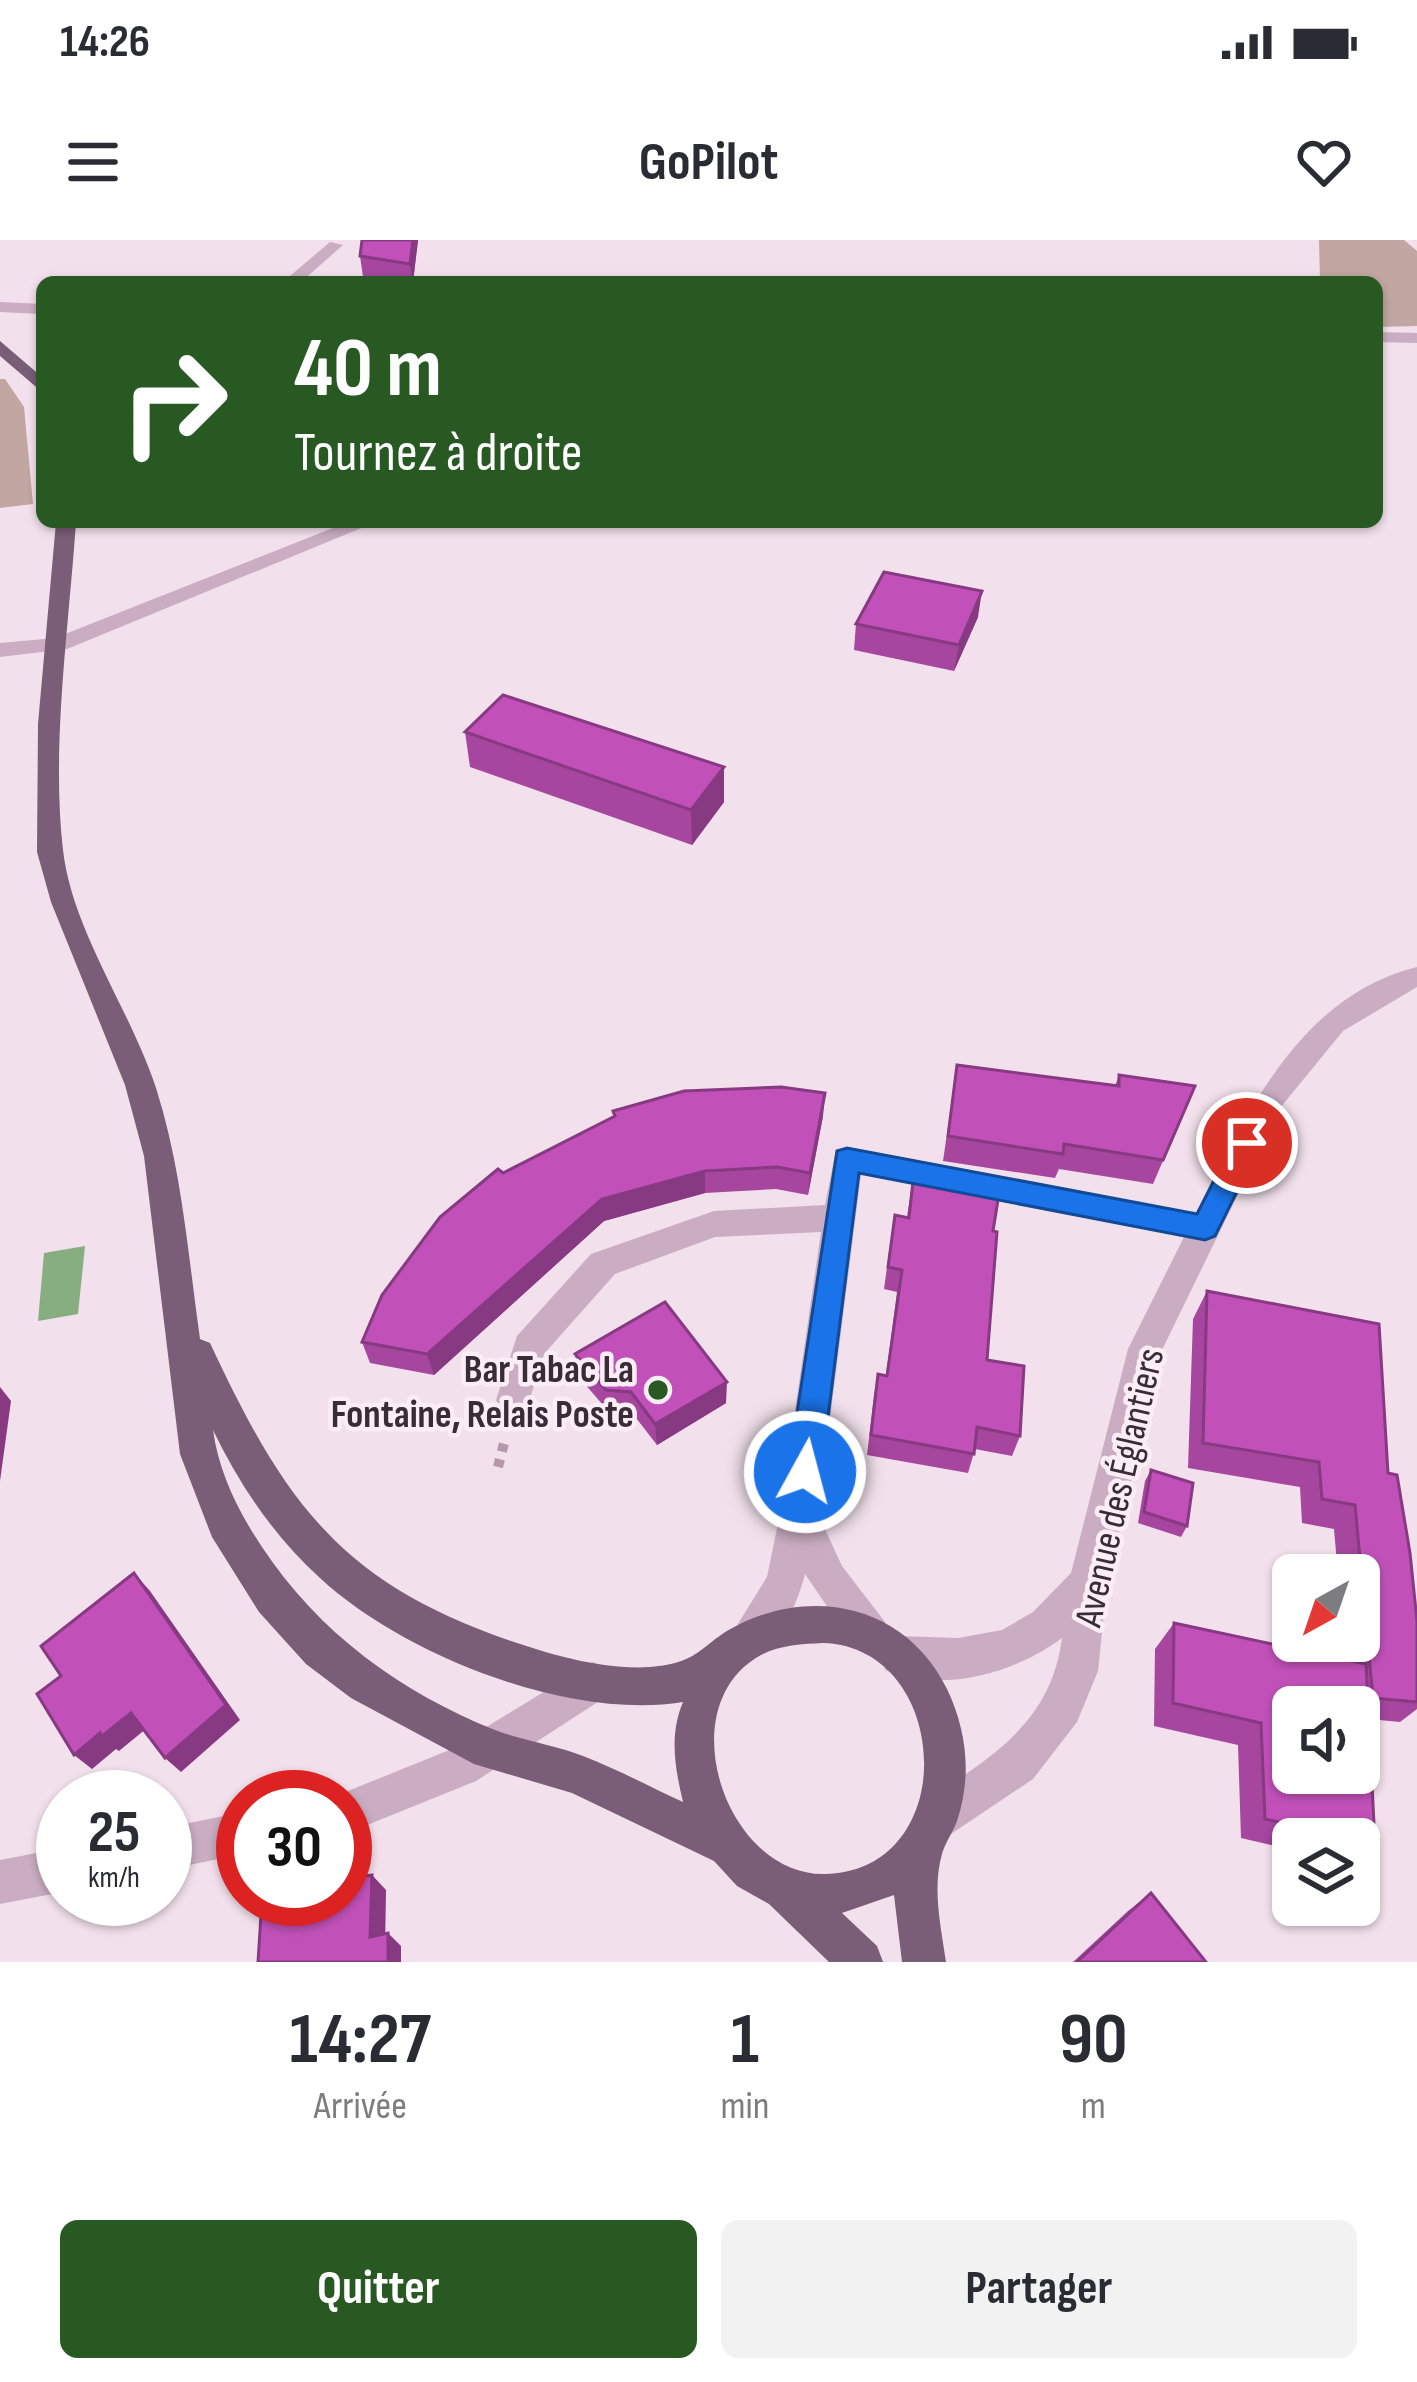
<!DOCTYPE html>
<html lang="fr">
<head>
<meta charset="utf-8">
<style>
	:root { --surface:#fff; --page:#f2f2f3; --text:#2b2b33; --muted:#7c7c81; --accent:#285922 }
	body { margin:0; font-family:"Sofia Sans Condensed",sans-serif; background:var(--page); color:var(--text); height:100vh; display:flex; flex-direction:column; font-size:45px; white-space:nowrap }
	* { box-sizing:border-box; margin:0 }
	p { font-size:39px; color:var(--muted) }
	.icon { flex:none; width:66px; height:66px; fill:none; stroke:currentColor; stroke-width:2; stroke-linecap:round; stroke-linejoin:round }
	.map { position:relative; height:1722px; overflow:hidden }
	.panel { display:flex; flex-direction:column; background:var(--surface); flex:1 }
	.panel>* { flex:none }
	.guide { position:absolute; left:36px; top:36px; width:1347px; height:252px; border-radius:18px; box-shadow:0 3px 9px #0004; background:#285922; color:#fff; overflow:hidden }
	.needle { width:78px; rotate:220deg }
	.buttons { position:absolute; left:1272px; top:1314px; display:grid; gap:24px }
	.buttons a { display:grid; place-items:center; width:108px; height:108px; border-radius:18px; background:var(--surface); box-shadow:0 3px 9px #0004; font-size:60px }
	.speed { position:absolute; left:36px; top:1530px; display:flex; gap:24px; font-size:60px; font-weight:700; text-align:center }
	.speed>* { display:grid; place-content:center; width:156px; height:156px; border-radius:50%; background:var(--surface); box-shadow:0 3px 9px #0004; line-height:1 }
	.speed small { font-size:30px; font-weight:400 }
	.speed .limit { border:18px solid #d22; background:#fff; color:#111 }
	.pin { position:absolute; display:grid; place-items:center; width:102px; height:102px; color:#fff; margin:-51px; border:6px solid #fff; border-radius:50%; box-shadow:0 3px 12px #0007 }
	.me { position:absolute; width:132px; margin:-66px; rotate:7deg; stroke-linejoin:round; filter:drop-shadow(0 0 9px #0008) }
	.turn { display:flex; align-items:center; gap:42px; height:252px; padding:0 60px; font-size:54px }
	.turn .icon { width:156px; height:156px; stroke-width:2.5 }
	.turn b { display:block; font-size:84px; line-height:102px }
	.eta { display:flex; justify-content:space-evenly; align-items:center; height:204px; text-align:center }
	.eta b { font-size:72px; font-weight:700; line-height:84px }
	.primary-button { display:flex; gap:24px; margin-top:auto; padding:24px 60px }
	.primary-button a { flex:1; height:138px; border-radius:18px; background:var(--accent); color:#fff; font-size:48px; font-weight:700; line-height:138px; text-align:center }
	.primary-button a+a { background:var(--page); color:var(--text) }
	.status { display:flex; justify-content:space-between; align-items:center; height:84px; padding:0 60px; background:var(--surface); direction:ltr }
	.status svg { height:33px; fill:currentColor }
	header { display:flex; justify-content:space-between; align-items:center; height:156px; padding:0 60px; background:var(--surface); font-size:54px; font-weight:700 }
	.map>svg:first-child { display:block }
</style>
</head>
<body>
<div class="status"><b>14:26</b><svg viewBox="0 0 49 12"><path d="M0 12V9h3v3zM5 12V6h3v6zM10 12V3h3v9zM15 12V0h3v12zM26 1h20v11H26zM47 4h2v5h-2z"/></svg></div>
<header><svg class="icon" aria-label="menu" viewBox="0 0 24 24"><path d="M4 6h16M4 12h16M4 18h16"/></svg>GoPilot<svg class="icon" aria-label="heart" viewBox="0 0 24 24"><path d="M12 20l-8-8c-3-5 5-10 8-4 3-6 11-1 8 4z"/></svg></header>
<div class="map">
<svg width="1417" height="1722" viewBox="0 0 1417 1722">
	<rect width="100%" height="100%" fill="#f2e1ec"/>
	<g fill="#c1a6a1">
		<path d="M1319 0H1404L1417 11V86L1377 87V42H1320Z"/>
		<path d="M0 139H5L24 167 33 264 0 268Z"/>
	</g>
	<path fill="#87ae81" d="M85 1006 78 1074 38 1081 44 1013Z"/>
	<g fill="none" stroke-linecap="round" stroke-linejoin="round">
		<path stroke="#b697ae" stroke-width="10" stroke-dasharray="8 8" stroke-linecap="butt" d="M498 1227 505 1199"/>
		<g fill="#caadc2" fill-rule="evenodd">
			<path d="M330 2 343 5 301 42H283Z"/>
			<path d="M0 62 42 64V74L0 72Z"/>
			<path d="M1377 92 1417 93V103L1377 102Z"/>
			<path d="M348 282H376L67 409 0 417V403L55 398Z"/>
			<path d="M1417 727V747L1343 791 1280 868 1162 1110 1107 1343 1098 1431 1077 1482 1033 1539 951 1594 936 1600 921 1594 915 1579 921 1564C988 1519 1051 1485 1062 1398 1015 1433 942 1454 885 1430L881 1411 871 1416 857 1410 805 1334C797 1365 779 1407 748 1420L734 1414 728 1400 767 1337 780 1274 821 992 715 997 615 1034 544 1114 526 1171 514 1176 502 1171 496 1160 517 1096 591 1014 714 971 825 965 836 910 847 907 1196 973C1246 875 1299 756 1417 727ZM861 934 1184 997 1128 1109 1071 1333 1033 1372 1002 1390 958 1398 899 1396 889 1400 885 1382 842 1326 818 1274Z"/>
			<path d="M593 1422 607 1428 613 1442 607 1456 476 1541 345 1594V1557H333L447 1511Z"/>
			<path d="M243 1572V1614L165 1630V1588Z"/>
			<path d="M63 1608V1652L0 1664V1620Z"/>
		</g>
		<g fill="#7a5d76" fill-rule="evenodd">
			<path d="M0 101 42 137V152L0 116Z"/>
			<path d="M56 282H76C69 385 51 508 63 610 72 690 131 771 156 848 182 929 188 1015 200 1099L210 1103C283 1259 338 1341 508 1400 552 1415 603 1430 650 1427 702 1423 701 1403 738 1385 816 1346 907 1367 947 1449 967 1491 972 1536 957 1581 953 1592 945 1603 942 1614 932 1649 941 1687 946 1722H902L894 1655 842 1673 877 1706 883 1722H829L769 1664 737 1646 714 1621 572 1553 474 1524 351 1458 306 1424 259 1372 212 1297 180 1214 144 916 125 845 51 662 37 612 38 484ZM213 1190C240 1246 274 1296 320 1338 403 1415 570 1481 683 1462 669 1495 675 1528 683 1562 650 1547 617 1529 583 1516 555 1505 524 1501 495 1490 400 1452 319 1393 262 1307 238 1271 219 1233 213 1190ZM823 1403C952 1407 963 1631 825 1634 726 1636 668 1466 761 1415 780 1405 802 1404 823 1403Z"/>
		</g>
	</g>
	<g fill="#a6469f">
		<path d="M362 0H418L413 42H399L363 37 360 16Z"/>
		<path d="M978 377 954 431 854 410 856 384Z"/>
		<path d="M465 492 724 527V562L692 605 470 527Z"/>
		<path d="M957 825 1115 846 1119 835 1195 846 1153 944 1059 929 1055 938 943 921Z"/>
		<path d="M613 871 823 876 808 955 776 949 705 953 604 981 434 1135 370 1123 362 1102 503 933 613 877Z"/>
		<path d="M914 932 993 991 987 1120 1020 1196 1012 1216 975 1209 968 1233 867 1215 874 1155 878 1134 886 1136 897 1052 884 1049 891 998 895 975 907 977Z"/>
		<path d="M1207 1051 1388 1233 1417 1381V1469L1400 1482 1369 1479 1375 1604 1359 1614V1599H1293V1610L1241 1598 1238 1505 1154 1486 1155 1409 1174 1383 1345 1419 1343 1401H1359V1335H1338L1334 1289 1302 1283 1300 1247 1188 1228 1193 1079Z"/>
		<path d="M575 1114 726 1163 657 1205 633 1174 609 1172 578 1136Z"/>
		<path d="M1151 1230 1187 1286 1181 1297 1138 1283 1145 1241Z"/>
		<path d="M1151 1653 1206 1722H1073L1128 1671Z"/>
	</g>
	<g fill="#873982">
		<path d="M413 0H418L413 42 410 24Z"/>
		<path d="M982 351 978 377 954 431 959 405Z"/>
		<path d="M724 527V562L692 605 691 570Z"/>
		<path d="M825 853 823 876 808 955 810 933Z"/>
		<path d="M705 931V953L604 981 434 1135 427 1114 602 959Z"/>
		<path d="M727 1142 726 1163 657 1205 655 1184Z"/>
		<path d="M0 1147 11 1161 0 1241Z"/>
		<path d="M134 1333 150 1351 240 1480 181 1532 165 1518Z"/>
		<path d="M131 1473 147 1488 119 1511 116 1509 92 1529 74 1515 100 1493Z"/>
		<path d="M372 1635 386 1650 385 1710 370 1697Z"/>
		<path d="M388 1693 401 1706V1722H388Z"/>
	</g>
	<g fill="#c151b9" stroke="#873982" stroke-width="3" fill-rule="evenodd">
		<path d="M362 0H413L410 24 360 16Z"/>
		<path d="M884 332 982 351 959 405 856 384Z"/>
		<path d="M503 455 724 527 691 570 465 492Z"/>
		<path d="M957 825 1119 846V835L1195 846 1163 920 1064 904 1063 914 948 896Z"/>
		<path d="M781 847 825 853 810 933 777 927 705 931 602 959 427 1114 362 1102 382 1055 440 977 498 929 503 933 615 876 613 871 684 851Z"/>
		<path d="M944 930 1001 941 993 991 997 992 987 1120 1024 1126 1020 1196 977 1187 974 1214 871 1195 878 1134 887 1136 902 1030 888 1027 895 975 909 978 914 932 943 938Z"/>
		<path d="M1207 1051 1379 1084 1388 1233 1397 1235 1410 1313 1417 1381V1462L1373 1458 1355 1265 1322 1259 1319 1222 1203 1203Z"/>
		<path d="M665 1062 727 1142 655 1184 631 1152 606 1150 575 1114Z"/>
		<path d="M1151 1230 1193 1243 1187 1286 1144 1272Z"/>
		<path d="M134 1333 226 1465 165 1518 131 1473 101 1497 100 1493 74 1515 37 1454 61 1436 41 1406Z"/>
		<path d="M1174 1383 1366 1424 1375 1604 1359 1601V1599H1352L1265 1579 1261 1483 1173 1463ZM1293 1467H1359V1533H1293Z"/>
		<path d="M372 1635 370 1697 388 1693V1722H258L262 1659H345V1639Z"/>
		<path d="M1151 1653 1206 1722H1077Z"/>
	</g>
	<path fill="#1a73e8" stroke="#114b97" stroke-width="3" d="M1247 892 1257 895 1261 903 1215 996 1205 1000 859 933 821 1232 817 1243 805 1248 793 1243 788 1232 837 911 847 908 1197 974 1237 895Z"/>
	<circle fill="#285922" stroke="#faedf5" stroke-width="4.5" cx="658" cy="1150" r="12"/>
	<g text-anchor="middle" stroke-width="9" stroke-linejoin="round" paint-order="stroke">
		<g font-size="39" font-weight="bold" fill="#392b37" stroke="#faedf5" text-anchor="end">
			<text x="634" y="1142">Bar Tabac La<tspan x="634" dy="45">Fontaine, Relais Poste</tspan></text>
		</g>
		<g font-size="39" fill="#392b37" stroke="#faedf5">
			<text transform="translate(1118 1247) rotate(-77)" y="14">Avenue des Églantiers</text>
		</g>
	</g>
</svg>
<div class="buttons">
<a><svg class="needle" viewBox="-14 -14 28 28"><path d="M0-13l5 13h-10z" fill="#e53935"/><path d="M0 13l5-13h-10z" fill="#7c7c81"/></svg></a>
<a><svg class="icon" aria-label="sound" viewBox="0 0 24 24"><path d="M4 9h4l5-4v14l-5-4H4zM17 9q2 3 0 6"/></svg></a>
<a><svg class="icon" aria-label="layers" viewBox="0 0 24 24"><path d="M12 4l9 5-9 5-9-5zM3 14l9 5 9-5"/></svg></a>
</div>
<div class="speed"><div>25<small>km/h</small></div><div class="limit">30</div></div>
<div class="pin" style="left:1247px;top:903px;background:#d93025"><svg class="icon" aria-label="arrive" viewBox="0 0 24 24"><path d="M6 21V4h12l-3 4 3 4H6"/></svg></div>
<svg class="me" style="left:805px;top:1232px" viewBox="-20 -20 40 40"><circle r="17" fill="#1a73e8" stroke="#fff" stroke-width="3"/><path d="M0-11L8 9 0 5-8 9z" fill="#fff"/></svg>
<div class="guide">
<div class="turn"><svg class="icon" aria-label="right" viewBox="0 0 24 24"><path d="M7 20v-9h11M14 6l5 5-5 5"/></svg><div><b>40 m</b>Tournez à droite</div></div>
</div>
</div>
<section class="panel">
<div class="eta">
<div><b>14:27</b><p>Arrivée</p></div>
<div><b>1</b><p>min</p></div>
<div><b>90</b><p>m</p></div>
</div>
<div class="primary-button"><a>Quitter</a><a>Partager</a></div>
</section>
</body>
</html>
